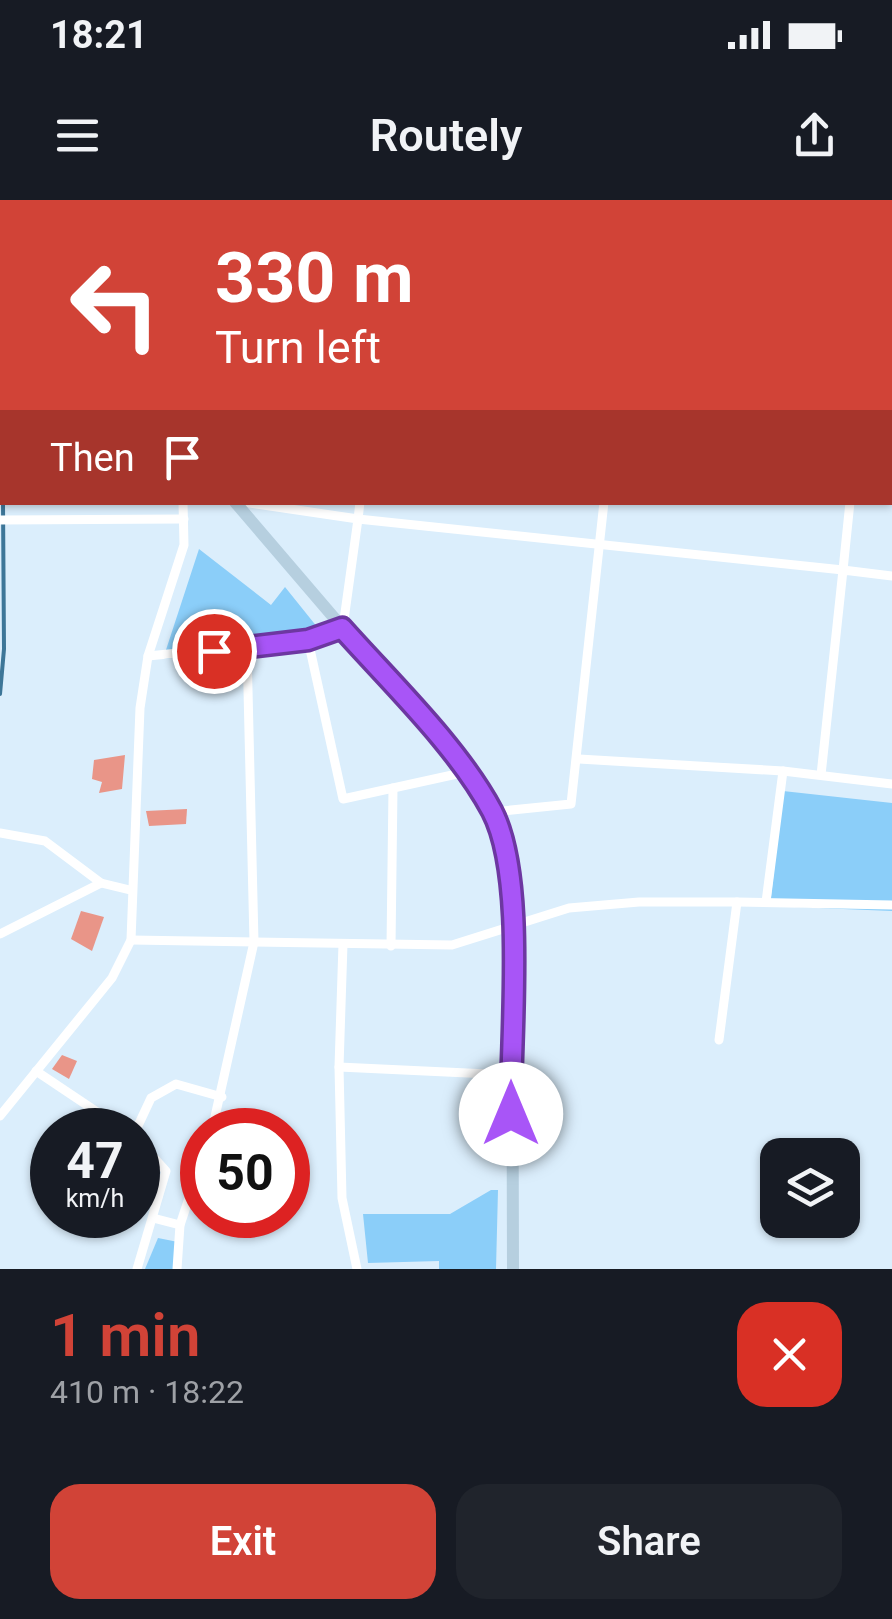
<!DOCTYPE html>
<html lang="en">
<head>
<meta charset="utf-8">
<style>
	:root { --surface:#171b24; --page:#20242c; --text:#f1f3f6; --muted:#9ea1a6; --accent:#d14337 }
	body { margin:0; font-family:Roboto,sans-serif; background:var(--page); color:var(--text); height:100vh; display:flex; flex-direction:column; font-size:38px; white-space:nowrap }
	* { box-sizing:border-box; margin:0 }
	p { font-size:32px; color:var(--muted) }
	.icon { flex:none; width:55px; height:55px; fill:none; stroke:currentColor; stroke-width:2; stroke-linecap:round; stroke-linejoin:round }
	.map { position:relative; height:1069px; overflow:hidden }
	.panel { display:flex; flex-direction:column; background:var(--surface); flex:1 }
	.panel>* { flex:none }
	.top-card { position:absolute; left:0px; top:0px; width:892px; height:305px; box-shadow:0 2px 8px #0004; background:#d14337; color:#fff; overflow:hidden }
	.fabs { position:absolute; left:760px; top:938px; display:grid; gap:20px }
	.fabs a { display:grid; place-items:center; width:100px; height:100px; border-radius:20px; background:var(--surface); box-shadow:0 2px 8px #0004; font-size:50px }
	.speed { position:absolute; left:30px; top:908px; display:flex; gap:20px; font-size:50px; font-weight:700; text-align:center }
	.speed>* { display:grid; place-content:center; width:130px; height:130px; border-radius:50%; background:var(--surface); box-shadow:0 2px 8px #0004; line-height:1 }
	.speed small { font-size:25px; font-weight:400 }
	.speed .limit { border:15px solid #d22; background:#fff; color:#111 }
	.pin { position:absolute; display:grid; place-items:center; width:85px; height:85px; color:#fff; margin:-42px; border:5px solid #fff; border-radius:50%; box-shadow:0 2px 10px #0007 }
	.me { position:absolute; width:110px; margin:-55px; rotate:0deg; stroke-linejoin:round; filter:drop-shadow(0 0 8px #0008) }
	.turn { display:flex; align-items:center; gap:35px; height:210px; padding:0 50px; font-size:45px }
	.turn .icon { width:130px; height:130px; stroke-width:2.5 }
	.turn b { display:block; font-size:70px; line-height:85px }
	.then { display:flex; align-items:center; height:95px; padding:0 50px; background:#0003; gap:20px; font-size:38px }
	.round { display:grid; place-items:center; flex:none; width:105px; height:105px; border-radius:30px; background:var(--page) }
	.overview { display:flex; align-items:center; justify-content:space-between; height:170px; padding:0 50px }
	h1 { font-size:60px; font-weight:600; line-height:75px; color:var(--accent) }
	.cta { display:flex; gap:20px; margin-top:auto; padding:20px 50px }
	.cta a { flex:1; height:115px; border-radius:30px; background:var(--accent); color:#fff; font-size:40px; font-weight:600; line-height:115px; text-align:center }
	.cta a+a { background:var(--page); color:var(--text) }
	.status { display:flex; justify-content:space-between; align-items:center; height:70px; padding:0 50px; background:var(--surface); direction:ltr }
	.status svg { height:28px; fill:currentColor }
	header { display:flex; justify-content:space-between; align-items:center; height:130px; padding:0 50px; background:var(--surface); font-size:45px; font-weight:600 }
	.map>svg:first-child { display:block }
</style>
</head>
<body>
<div class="status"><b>18:21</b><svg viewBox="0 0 49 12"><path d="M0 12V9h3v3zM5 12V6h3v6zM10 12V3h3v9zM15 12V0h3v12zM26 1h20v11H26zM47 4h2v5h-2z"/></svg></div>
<header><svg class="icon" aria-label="menu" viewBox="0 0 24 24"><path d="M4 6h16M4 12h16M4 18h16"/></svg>Routely<svg class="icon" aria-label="share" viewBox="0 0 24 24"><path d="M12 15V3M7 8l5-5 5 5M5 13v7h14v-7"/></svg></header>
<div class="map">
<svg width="892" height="1069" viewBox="0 0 892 1069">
	<rect width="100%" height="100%" fill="#dbeefc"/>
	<g fill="#8bcef9">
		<path d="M199 349 271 405 285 387 330 443 163 459Z"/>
		<path d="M783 591 892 603V711L770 706Z"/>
		<path d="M491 990H498L496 1069H439V1061L368 1063 363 1014H450Z"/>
		<path d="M158 1038 178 1042 176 1069H145Z"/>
	</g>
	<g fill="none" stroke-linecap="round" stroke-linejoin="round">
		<g stroke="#3d7698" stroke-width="4">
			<path d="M2 0V236"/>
			<path d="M0 494 4 449 3 302"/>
		</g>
	</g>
	<g fill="#e99588">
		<path d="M125 555 122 589 99 593 102 582 92 579 94 560Z"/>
		<path d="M187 609 186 624 149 626 146 611Z"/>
		<path d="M81 711 104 717 92 751 71 739Z"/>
		<path d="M62 855 77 861 69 879 52 869Z"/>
	</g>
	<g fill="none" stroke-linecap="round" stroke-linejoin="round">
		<g stroke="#fff" stroke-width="9">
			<path d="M401 0 426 2"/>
			<path d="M392 2V0"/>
			<path d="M637 2V0"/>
			<path d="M882 2 883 0"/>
			<path d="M0 48H2"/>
			<path d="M890 54H892"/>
			<path d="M360 302 358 319 843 370 850 302"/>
			<path d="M0 320 184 319"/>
			<path d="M308 440 343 599 466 572"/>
			<path d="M148 456 308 440 343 427 358 319 243 302"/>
			<path d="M579 559 783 571 892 584"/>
			<path d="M821 575 843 370 892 376"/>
			<path d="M492 612 571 604 604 302"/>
			<path d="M0 633 45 641 101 683"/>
			<path d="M737 702 892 705"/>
			<path d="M766 702 783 571"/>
			<path d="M0 734 101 683 130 690"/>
			<path d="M131 740 452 745 569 708 639 702H737L719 840"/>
			<path d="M343 744 339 867 511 875"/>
			<path d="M391 746 393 588"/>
			<path d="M339 867 342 998 357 1069"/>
			<path d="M36 871 124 930"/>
			<path d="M0 916 112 778 131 740 140 508 148 456 184 345 183 302"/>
			<path d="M136 930 151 898 176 884 222 897"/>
			<path d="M212 930 254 742 247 448"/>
			<path d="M153 1018 180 1025"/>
			<path d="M137 1069 166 971 138 940"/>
			<path d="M177 1069 180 1025 202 959"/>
		</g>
		<g stroke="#b6cfdf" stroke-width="12">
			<path d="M138 2V0"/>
			<path d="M235 302 466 572C489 607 503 636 512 677L513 1069"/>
		</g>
	</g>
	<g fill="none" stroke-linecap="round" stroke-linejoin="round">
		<g stroke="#6d37a1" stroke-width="25">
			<path id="route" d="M214 451 308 440 342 428C391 483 458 547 492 611 527 678 510 835 511 914"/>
		</g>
		<use href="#route" stroke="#a855f7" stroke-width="18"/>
	</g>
</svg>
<div class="fabs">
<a><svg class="icon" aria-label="layers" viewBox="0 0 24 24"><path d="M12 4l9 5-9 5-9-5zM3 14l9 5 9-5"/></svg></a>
</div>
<div class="speed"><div>47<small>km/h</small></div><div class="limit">50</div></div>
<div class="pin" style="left:214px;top:451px;background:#d93025"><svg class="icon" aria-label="arrive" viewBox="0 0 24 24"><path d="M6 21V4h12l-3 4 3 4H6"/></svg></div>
<svg class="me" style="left:511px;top:914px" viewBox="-20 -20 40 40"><circle r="19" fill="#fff"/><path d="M0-13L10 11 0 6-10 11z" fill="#a855f7"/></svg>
<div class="top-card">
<div class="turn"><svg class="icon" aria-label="left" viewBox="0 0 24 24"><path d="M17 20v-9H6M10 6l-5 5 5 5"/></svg><div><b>330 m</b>Turn left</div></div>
<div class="then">Then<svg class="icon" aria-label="arrive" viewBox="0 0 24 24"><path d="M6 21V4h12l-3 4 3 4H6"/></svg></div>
</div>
</div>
<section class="panel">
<div class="overview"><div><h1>1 min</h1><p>410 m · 18:22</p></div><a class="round" style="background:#d93025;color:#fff"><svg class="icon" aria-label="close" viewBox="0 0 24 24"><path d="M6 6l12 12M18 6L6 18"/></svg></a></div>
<div class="cta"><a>Exit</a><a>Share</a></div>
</section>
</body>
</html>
